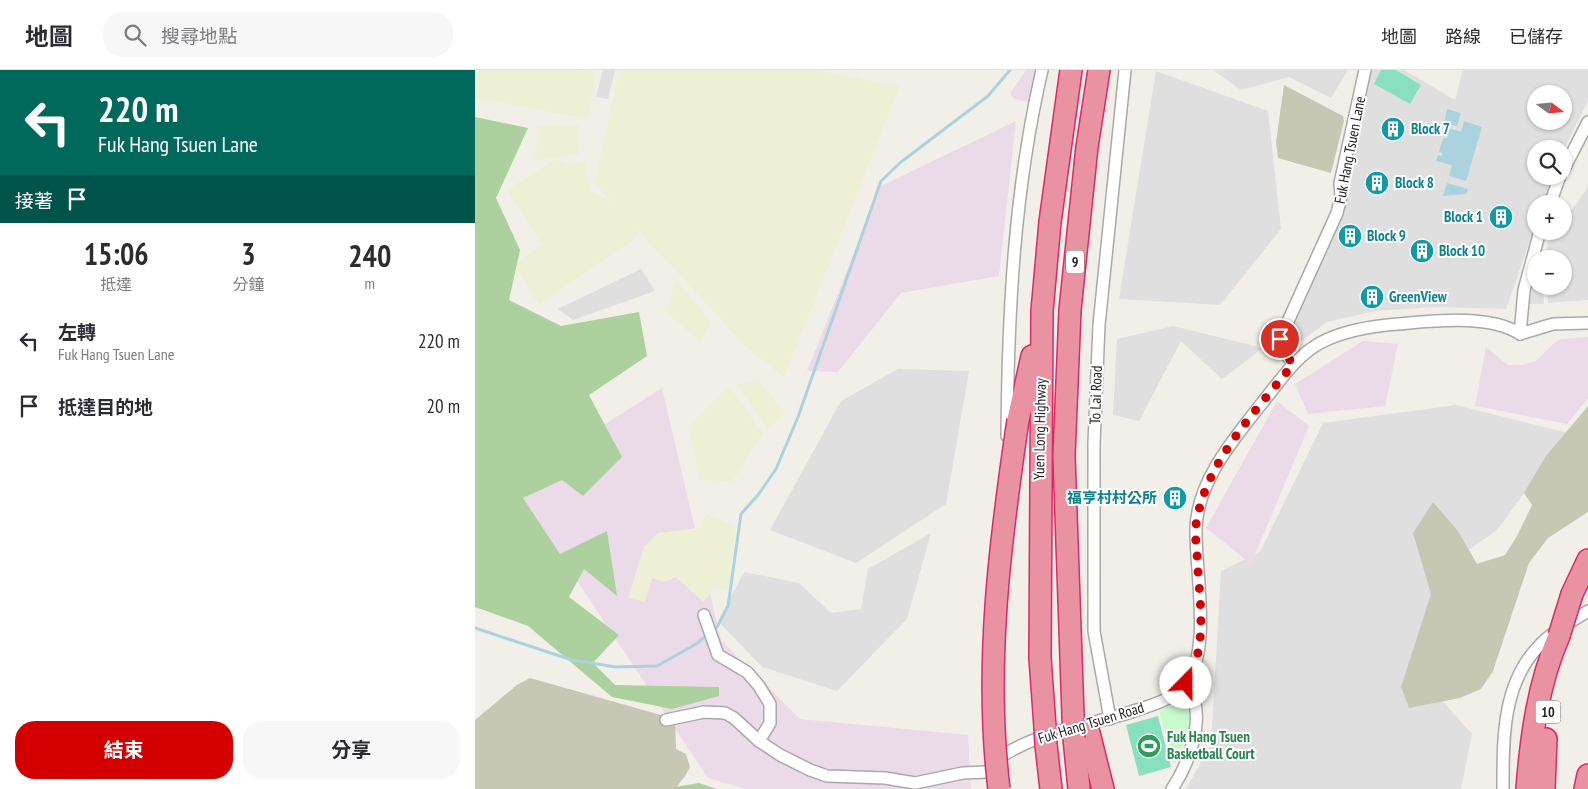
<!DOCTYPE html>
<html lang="zh-TW">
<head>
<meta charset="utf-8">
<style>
	:root { --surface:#fff; --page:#f7f7f7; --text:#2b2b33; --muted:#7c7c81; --line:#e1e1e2; --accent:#d40000 }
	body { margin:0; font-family:"PT Sans Narrow","Noto Sans TC",sans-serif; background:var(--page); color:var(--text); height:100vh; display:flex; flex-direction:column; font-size:19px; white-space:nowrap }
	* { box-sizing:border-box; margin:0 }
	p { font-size:16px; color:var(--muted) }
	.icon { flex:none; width:28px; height:28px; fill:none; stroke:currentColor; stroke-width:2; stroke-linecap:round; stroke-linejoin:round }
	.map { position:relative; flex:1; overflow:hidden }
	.details { display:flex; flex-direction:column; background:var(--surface); width:475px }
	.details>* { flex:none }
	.top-card { background:#00695c; color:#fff; overflow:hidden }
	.needle { width:32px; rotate:106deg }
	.buttons { position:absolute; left:1052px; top:15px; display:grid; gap:10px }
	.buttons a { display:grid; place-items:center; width:45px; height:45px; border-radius:50%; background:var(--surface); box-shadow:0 1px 4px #0004; font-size:25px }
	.pin { position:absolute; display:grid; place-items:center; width:42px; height:42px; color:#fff; margin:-21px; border:2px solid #fff; border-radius:50%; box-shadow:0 1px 5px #0007 }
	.me { position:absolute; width:55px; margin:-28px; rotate:22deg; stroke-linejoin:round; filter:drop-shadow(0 0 4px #0008) }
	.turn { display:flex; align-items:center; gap:18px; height:105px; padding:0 15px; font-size:22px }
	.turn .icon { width:65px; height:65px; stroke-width:2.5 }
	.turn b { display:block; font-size:35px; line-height:42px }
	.then { display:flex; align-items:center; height:48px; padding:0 15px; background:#0003; gap:10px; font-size:19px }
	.eta { display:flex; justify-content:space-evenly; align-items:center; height:85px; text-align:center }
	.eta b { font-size:30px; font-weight:700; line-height:35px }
	.cta { display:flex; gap:10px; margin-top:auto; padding:10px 15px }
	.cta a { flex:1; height:58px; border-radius:20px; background:var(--accent); color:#fff; font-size:20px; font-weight:700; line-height:58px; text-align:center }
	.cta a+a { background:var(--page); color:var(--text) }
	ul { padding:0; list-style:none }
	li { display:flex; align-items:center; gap:15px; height:65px; padding:0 15px }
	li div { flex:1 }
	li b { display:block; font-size:19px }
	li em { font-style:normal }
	header { display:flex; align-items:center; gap:30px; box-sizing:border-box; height:70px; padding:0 25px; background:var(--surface); border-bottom:1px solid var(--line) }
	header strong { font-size:24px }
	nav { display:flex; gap:28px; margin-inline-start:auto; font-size:18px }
	.search { width:350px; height:45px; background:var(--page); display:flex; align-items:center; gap:12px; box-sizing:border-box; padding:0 18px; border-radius:20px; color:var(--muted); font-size:19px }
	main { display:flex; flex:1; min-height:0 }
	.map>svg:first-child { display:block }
</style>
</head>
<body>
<header>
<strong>地圖</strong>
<div class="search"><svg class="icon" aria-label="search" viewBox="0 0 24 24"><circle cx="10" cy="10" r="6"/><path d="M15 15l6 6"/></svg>搜尋地點</div>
<nav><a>地圖</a><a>路線</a><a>已儲存</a></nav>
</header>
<main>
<section class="details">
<div class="top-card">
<div class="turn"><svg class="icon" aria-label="left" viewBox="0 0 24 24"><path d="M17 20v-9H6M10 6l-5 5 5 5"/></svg><div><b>220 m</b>Fuk Hang Tsuen Lane</div></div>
<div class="then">接著<svg class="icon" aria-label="arrive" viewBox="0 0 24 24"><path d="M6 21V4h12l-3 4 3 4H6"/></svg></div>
</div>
<div class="eta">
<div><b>15:06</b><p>抵達</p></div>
<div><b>3</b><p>分鐘</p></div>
<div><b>240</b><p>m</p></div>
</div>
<ul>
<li><svg class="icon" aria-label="left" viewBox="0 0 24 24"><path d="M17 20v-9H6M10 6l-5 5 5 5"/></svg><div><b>左轉</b><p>Fuk Hang Tsuen Lane</p></div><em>220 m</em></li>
<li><svg class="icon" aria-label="arrive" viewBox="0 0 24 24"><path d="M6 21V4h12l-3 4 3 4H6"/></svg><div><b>抵達目的地</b></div><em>20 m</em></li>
</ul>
<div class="cta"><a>結束</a><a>分享</a></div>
</section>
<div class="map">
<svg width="1113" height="719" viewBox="0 0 1113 719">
	<rect width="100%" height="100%" fill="#f2efe9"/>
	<g fill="#e0dfdf" fill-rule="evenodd">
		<path d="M128 0H140L133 29 121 27Z"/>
		<path d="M738 0H873L856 28 814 7 766 20Z"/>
		<path d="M895 0H929L980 30 988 0H1113V31L1089 79H1061V106H1078L1068 134H1061V153L1031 239 959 237 900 241 852 252 818 277 811 266 868 137 872 94 891 26ZM1061 24H1089V51H1061Z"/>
		<path d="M681 1 793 41 806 159 745 235 644 229Z"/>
		<path d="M1113 117V230L1073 233 1072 216H1089V189H1071L1073 173 1081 161H1089V151Z"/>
		<path d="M1060 198 1061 216H1068L1069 234H1054Z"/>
		<path d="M166 199 180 221 98 250 83 239Z"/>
		<path d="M698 256 788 278 747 309 706 271 664 351 638 345 642 269Z"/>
		<path d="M423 299 494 301 471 434 381 493 295 460 366 331Z"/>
		<path d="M981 335 1093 363 1022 460 985 486 945 606 997 664 986 719H711L736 674 746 501 785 482 848 353Z"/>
		<path d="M456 463 432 549 362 621 287 597 243 551 269 502 324 513 356 543 386 539 393 499Z"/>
	</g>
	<g fill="#ebdbe8">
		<path d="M551 0H563L554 33 538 28 535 24Z"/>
		<path d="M541 51 524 206 426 223 363 302 332 301 406 116Z"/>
		<path d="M1113 267V328L1092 354 1000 336 1011 277 1033 295H1048L1061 291 1078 274 1086 269Z"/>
		<path d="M888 271 923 274 910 336 833 344 820 314Z"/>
		<path d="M187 318 246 570 325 649 493 665 496 719H271L233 708 37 413Z"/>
		<path d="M802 331 834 356 776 494 731 458Z"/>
	</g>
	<g fill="#c7c7b4">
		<path d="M809 15 868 46 869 51 856 103 803 88 801 72Z"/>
		<path d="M1113 336V442L1073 468 1054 493 1018 601 1006 619 985 628 934 638 926 617 956 524 938 463 958 432 983 461 1002 494 1030 485 1042 466 1057 435 1049 423 1071 386Z"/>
		<path d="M55 608 200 649 201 679 211 684 215 697 210 706 200 719H0V650L42 615Z"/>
	</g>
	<g fill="#eef0d5">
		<path d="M2 0H110L121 2 113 49 0 28Z"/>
		<path d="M144 0H340L425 16 309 307 273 279 161 158 165 165 64 235 38 194 67 175 32 120 80 89 94 94 110 91 115 120 136 132 120 114Z"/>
		<path d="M103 55 105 84 60 91 63 56Z"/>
		<path d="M200 208 236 252 225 271 192 244Z"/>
		<path d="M283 310 310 343 293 360 262 314Z"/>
		<path d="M254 316 288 363 257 412 225 410 213 356Z"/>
		<path d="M231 444 261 456 252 522 240 518 228 532 201 507 189 512 177 508 170 532 153 528 169 477 183 463 225 458Z"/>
	</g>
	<g fill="#add19e">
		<path d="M0 47 53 58 21 128 45 180 34 230 86 256 164 242 172 286 114 325 147 387 108 426 87 410 48 428 85 484 132 461 142 526 109 499 94 527 144 565 118 593 140 615 244 617V626L197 639 137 627 53 556 0 537Z"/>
		<path d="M224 713 242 719H200V717Z"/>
	</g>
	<path fill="#c8facc" d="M710 628C720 659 714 665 699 693L684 640Z"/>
	<g fill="#88e0be">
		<path d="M906 0H921L946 15 935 34 899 14Z"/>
		<path d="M683 646 696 697 664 706 651 655Z"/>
	</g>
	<g fill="#aad3df">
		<path d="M972 39 986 43 982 56 969 53Z"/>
		<path d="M989 51 1007 57 991 111 974 106 977 95 961 91 963 85 967 86V83L964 82 968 68H972L973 65 969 64 971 57 986 62Z"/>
		<path d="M972 113 993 119 991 124 968 126Z"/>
	</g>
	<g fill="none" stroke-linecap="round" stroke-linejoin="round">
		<g stroke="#aad3df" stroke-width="3">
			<path d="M0 558 97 590 141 597 182 596 221 574 232 565"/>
			<path d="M237 561 242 557 253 536 266 444 283 425 301 399 323 347 406 111 426 92 513 26 535 0"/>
		</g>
		<g stroke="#a9a9a9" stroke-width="14">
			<g id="minor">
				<path d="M1089 99 1113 52"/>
				<path d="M1075 134 1085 106"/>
				<path d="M1045 264 1049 220 1065 161"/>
				<path d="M1045 264 1078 254 1113 253"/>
				<path d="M818 293 807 279 805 269 862 143 866 127 865 113 890 0"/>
				<path d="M532 366C533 242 539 121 567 0"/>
				<path d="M229 545 243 585 272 602 284 616 295 634V653L284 671"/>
				<path d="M635 649 619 561V373L624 255 650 0"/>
				<path d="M191 650 229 642 250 643 259 648 284 671 305 685 335 700 352 706 410 708 440 713 488 703 512 702"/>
				<path d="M520 691C560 661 615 656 662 640 680 634 699 629 711 613 737 580 720 500 721 459 722 411 759 369 787 333 805 311 820 287 845 273 869 260 897 256 923 254 958 251 1015 244 1045 264"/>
				<path d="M697 719C716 690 733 643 711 613"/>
				<path d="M1028 719C1028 670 1027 615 1063 577 1076 562 1096 552 1113 541"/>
			</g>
		</g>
		<g stroke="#dc2a67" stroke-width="24">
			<g id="motorway">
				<path d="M543 350 557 286"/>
				<path d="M1097 524 1113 490"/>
				<path d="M598 645 589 386 595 240 612 77 624 0"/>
				<path d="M570 657 565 588 567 241 575 152 596 0"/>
				<path d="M614 663 628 719"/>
				<path d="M599 668 604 719"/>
				<path d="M571 675 576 719"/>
				<path d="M1052 719C1056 667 1063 614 1084 566"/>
				<path d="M1069 719 1071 669"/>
				<path d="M1110 719 1113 705"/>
			</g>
		</g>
		<use href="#minor" stroke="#fff" stroke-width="11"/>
		<use href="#motorway" stroke="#e892a2" stroke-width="21"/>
		<g stroke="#dc2a67" stroke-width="24" stroke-linecap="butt">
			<g id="motorway-bridge">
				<path d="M1084 566 1097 524"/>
				<path d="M598 645 599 668"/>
				<path d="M570 657 571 675"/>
				<path d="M524 719C509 597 525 472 543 350"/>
			</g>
		</g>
		<use href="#motorway-bridge" stroke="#e892a2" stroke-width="21"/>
	</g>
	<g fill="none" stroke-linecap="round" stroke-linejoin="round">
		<path stroke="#d40000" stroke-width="9" stroke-dasharray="0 16.2" d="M711 613C735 575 723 524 722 482 721 474 720 464 721 455 730 392 780 343 818 294L807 280 805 269"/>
	</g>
	<defs>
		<g id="building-disc" transform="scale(1.25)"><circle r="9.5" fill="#0f9aa8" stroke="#fff"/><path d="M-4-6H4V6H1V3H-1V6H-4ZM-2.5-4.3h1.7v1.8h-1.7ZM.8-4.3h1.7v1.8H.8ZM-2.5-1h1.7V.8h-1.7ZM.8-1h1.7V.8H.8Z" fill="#fff"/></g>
		<g id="stadium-disc" transform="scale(1.25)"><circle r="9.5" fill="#2e9e5b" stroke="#fff"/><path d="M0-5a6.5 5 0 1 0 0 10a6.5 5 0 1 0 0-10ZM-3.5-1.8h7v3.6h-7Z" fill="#fff"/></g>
	</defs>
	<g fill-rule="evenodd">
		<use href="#building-disc" x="918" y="59"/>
		<use href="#building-disc" x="902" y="113"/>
		<use href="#building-disc" x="1026" y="147"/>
		<use href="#building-disc" x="875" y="166"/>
		<use href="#building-disc" x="947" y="181"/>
		<use href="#building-disc" x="897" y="227"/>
		<use href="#building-disc" x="700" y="428"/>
		<use href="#stadium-disc" x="674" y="676"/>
	</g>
	<g text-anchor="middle" stroke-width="4" stroke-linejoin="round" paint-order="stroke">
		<g fill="#fff" stroke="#646464" stroke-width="1">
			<rect x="591" y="180.5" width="18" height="23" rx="4"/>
			<rect x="1060.5" y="630.5" width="25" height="23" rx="4"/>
		</g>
		<g font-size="14" font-weight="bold" fill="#222">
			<text x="600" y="197">9</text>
			<text x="1073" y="647">10</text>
		</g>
		<g font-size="15" font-weight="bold" fill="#0d838f" stroke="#fff" text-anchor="start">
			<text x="936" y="64">Block 7</text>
			<text x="920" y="118">Block 8</text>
			<text x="1008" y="152" text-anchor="end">Block 1</text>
			<text x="892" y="171">Block 9</text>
			<text x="964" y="186">Block 10</text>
			<text x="914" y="232">GreenView</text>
			<text x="682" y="433" text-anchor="end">福亨村村公所</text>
		</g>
		<g font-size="15" fill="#222" stroke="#fff">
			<text transform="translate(875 80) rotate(-79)" y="5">Fuk Hang Tsuen Lane</text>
			<text transform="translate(621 325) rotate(-88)" y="5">To Lai Road</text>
			<text transform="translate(565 359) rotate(-89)" y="5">Yuen Long Highway</text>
			<text transform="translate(616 653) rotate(-17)" y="5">Fuk Hang Tsuen Road</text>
		</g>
		<g font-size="15" font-weight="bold" fill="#27864d" stroke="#fff" text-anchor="start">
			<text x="692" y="672">Fuk Hang Tsuen<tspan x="692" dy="17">Basketball Court</tspan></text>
		</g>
	</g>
</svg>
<div class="buttons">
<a><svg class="needle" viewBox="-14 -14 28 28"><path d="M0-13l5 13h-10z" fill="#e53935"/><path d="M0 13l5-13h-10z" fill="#7c7c81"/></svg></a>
<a><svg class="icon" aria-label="search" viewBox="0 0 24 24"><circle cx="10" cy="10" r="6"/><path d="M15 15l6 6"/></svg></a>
<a>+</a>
<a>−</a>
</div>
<div class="pin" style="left:805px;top:269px;background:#d93025"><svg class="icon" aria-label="arrive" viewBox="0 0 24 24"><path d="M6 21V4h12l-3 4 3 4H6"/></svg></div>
<svg class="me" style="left:711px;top:613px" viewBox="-20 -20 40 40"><circle r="19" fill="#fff"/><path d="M0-13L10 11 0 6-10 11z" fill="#d40000"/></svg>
</div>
</main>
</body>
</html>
